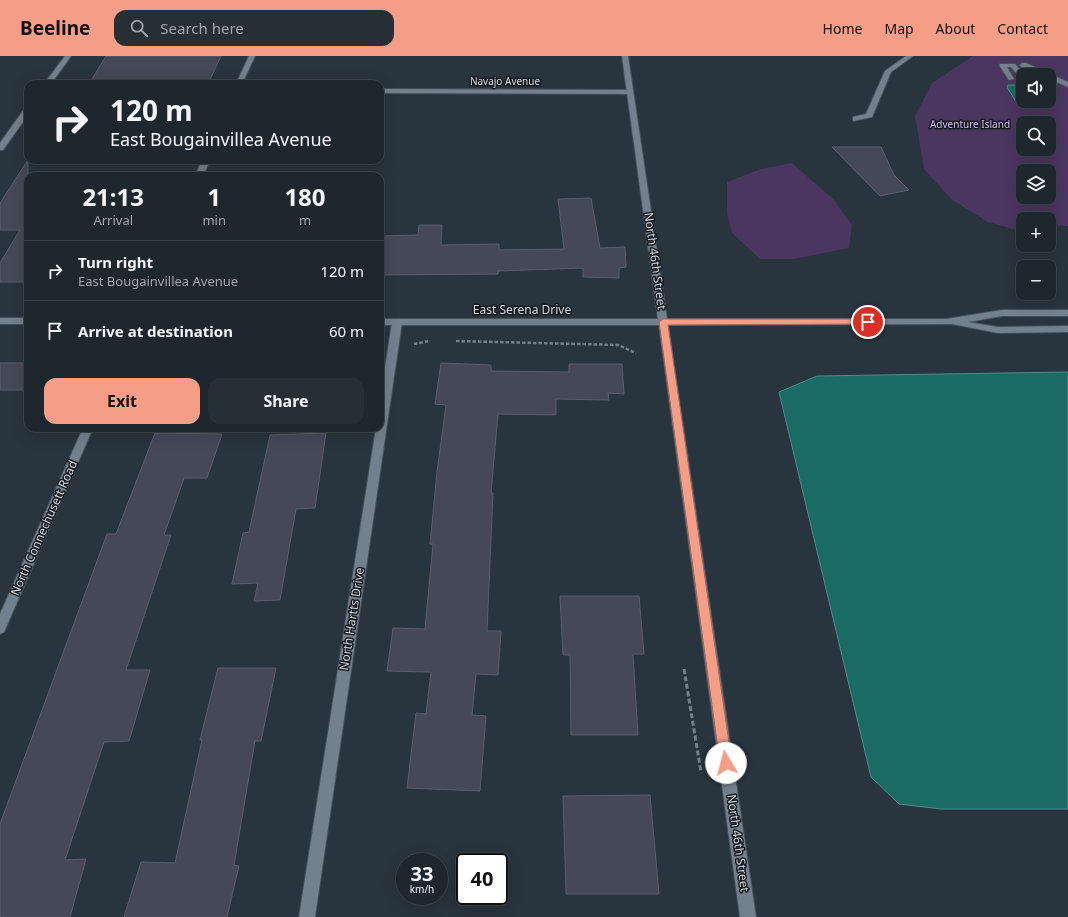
<!DOCTYPE html>
<html lang="en">
<head>
<meta charset="utf-8">
<style>
	:root { --surface:#1e272e; --page:#262f36; --text:#f1f3f6; --muted:#a1a5aa; --line:#3c444a; --accent:#f49e88 }
	body { margin:0; font-family:"Noto Sans",sans-serif; background:var(--page); color:var(--text); height:100vh; display:flex; flex-direction:column; font-size:15px; white-space:nowrap }
	* { box-sizing:border-box; margin:0 }
	p { font-size:13px; color:var(--muted) }
	.icon { flex:none; width:22px; height:22px; fill:none; stroke:currentColor; stroke-width:2; stroke-linecap:round; stroke-linejoin:round }
	.map { position:relative; flex:1; overflow:hidden }
	.panel { position:absolute; left:24px; top:116px; width:360px; height:260px; display:flex; flex-direction:column; background:var(--surface); border-radius:12px; box-shadow:0 4px 16px #0002,0 0 0 1px var(--line) }
	.panel>* { flex:none }
	.banner { position:absolute; left:24px; top:24px; width:360px; height:84px; border-radius:12px; box-shadow:0 4px 16px #0002,0 0 0 1px var(--line); background:#1e272e; color:var(--text); overflow:hidden }
	.tools { position:absolute; left:1016px; top:12px; display:grid; gap:8px }
	.tools a { display:grid; place-items:center; width:40px; height:40px; border-radius:8px; background:var(--surface); box-shadow:0 4px 16px #0002,0 0 0 1px var(--line); font-size:20px }
	.speed { position:absolute; left:396px; top:797px; display:flex; gap:8px; font-size:20px; font-weight:700; text-align:center }
	.speed>* { display:grid; place-content:center; width:52px; height:52px; border-radius:50%; background:var(--surface); box-shadow:0 4px 16px #0002,0 0 0 1px var(--line); line-height:1 }
	.speed small { font-size:10px; font-weight:400 }
	.speed .limit { border:2px solid #111; border-radius:6px; background:#fff; color:#111 }
	.pin { position:absolute; display:grid; place-items:center; width:34px; height:34px; color:#fff; margin:-17px; border:2px solid #fff; border-radius:50%; box-shadow:0 1px 4px #0007 }
	.me { position:absolute; width:44px; margin:-22px; rotate:352deg; stroke-linejoin:round; filter:drop-shadow(0 0 3px #0008) }
	.turn { display:flex; align-items:center; gap:14px; height:84px; padding:0 20px; font-size:18px }
	.turn .icon { width:52px; height:52px; stroke-width:2.5 }
	.turn b { display:block; font-size:28px; line-height:34px }
	.eta { display:flex; justify-content:space-evenly; align-items:center; height:68px; text-align:center }
	.eta b { font-size:24px; font-weight:700; line-height:28px }
	.action { display:flex; gap:8px; margin-top:auto; padding:8px 20px }
	.action a { flex:1; height:46px; border-radius:12px; background:var(--accent); color:#111; font-size:16px; font-weight:700; line-height:46px; text-align:center }
	.action a+a { background:var(--page); color:var(--text) }
	ul { padding:0; list-style:none }
	li { display:flex; align-items:center; gap:12px; height:60px; padding:0 20px; border-top:1px solid var(--line) }
	li div { flex:1 }
	li b { display:block; font-size:15px }
	li em { font-style:normal }
	header { display:flex; align-items:center; gap:24px; box-sizing:border-box; height:56px; padding:0 20px; background:var(--accent); color:#111 }
	header strong { font-size:19px }
	nav { display:flex; gap:22px; margin-inline-start:auto; font-size:14px }
	.search { width:280px; height:36px; background:var(--page); display:flex; align-items:center; gap:10px; box-sizing:border-box; padding:0 14px; border-radius:12px; color:var(--muted); font-size:15px }
	.map>svg:first-child { display:block }
</style>
</head>
<body>
<header>
<strong>Beeline</strong>
<div class="search"><svg class="icon" aria-label="search" viewBox="0 0 24 24"><circle cx="10" cy="10" r="6"/><path d="M15 15l6 6"/></svg>Search here</div>
<nav><a>Home</a><a>Map</a><a>About</a><a>Contact</a></nav>
</header>
<div class="map">
<svg width="1068" height="861" viewBox="0 0 1068 861">
	<rect width="100%" height="100%" fill="#28343e"/>
	<g fill="#4b365f" fill-rule="evenodd">
		<path d="M973 0H1068V170L1049 169V163H1023V176L988 166 952 144 924 113 915 60 932 27ZM1023 19H1049V45H1023ZM1023 67H1049V93H1023ZM1023 115H1049V141H1023Z"/>
		<path d="M792 107 833 143 852 169 849 192 794 203H760L732 177 727 158V126L761 113Z"/>
	</g>
	<g fill="#196b64" stroke="#518d8a">
		<path d="M1008 29H1023V45H1030L1034 51H1019L1007 31Z"/>
		<path d="M1068 316V753H941L899 748 871 721 779 336 817 320Z"/>
	</g>
	<g fill="#454857" stroke="#5b5e6e">
		<path d="M106 0H221L208 28H89Z"/>
		<path d="M832 91H881L894 119 909 134 880 140Z"/>
		<path d="M28 104V218L23 226H0V207L20 174H0V147Z"/>
		<path d="M591 142 600 192 625 191 626 211 619 212V222L583 221V212L498 215V218L380 219V180L418 179 419 169H442L441 189 499 188V194L564 193 558 143Z"/>
		<rect x="0" y="307" width="28" height="27"/>
		<path d="M441 307 491 309V315L569 316V308H622L624 338 608 337 609 344 556 343V359L498 358 491 437H493L487 575H501L498 619 476 618 472 659 486 660 480 735 407 732 416 657 426 658 431 616 387 615 393 572 425 573 433 488H430L437 416 446 349 435 348Z"/>
		<path d="M155 377 222 378 207 422H184L164 479H171L126 614H150L129 685 104 686 65 804 86 803 70 861H0V768L107 478H116Z"/>
		<path d="M326 377 315 452 296 453 280 544 254 545 258 527 232 528 243 477 249 476 270 379Z"/>
		<path d="M560 540H639L644 598H633L638 679H571L570 599H563Z"/>
		<path d="M218 612H276L261 685H255L234 809 239 810 227 861H124L141 806 175 807 202 684H200Z"/>
		<path d="M650 739 659 838H566L563 740Z"/>
	</g>
	<g fill="none" stroke-linecap="round" stroke-linejoin="round">
		<g stroke="#47515a" stroke-width="2">
			<path id="service" d="M906 0H913L891 16 872 61 853 65V61L866 58 885 15Z"/>
		</g>
		<g stroke="#47515a" stroke-width="2">
			<g id="pedestrian">
				<path d="M1022 7H1026L1068 26V31L1049 23V19H1041L1029 13 1032 19H1026L1020 9Z"/>
				<path d="M1000 8H1015L1024 19 1023 24 1021 23 1011 11H1007L1014 23 1009 24 999 9Z"/>
			</g>
		</g>
		<g stroke="#47515a" stroke-width="2">
			<g id="minor">
				<path d="M65 0H71L51 28H44Z"/>
				<path d="M249 0H255L242 28H236Z"/>
				<path d="M380 33 630 34 633 36 630 38 380 37Z"/>
				<path d="M25 52H28V59L3 94H0V87Z"/>
				<path d="M202 104H210L203 120H195Z"/>
				<path d="M397 263 402 266 315 861H299L376 372H380V345L392 266Z"/>
				<path d="M83 372H93L4 576 0 578V558Z"/>
			</g>
		</g>
		<g stroke="#47515a" stroke-width="2">
			<g id="tertiary">
				<path d="M622 0H628L667 263H946L1002 254H1068V260H1002L968 266 998 271 1068 270V276L998 277 952 268 668 269 756 861H740L659 269H380V263H658Z"/>
				<rect x="0" y="262" width="28" height="6"/>
			</g>
		</g>
		<g stroke="#758088" stroke-width="2.5" stroke-dasharray="3.5 2" stroke-linecap="butt">
			<path d="M456 285 618 289 636 297"/>
			<path d="M414 288 429 285"/>
		</g>
		<path stroke="#758088" stroke-width="3" stroke-dasharray="5 2.5" stroke-linecap="butt" d="M684 613 701 716"/>
		<use href="#service" fill="#73808d" fill-rule="evenodd"/>
		<use href="#pedestrian" fill="#73808d" fill-rule="evenodd"/>
		<use href="#minor" fill="#73808d" fill-rule="evenodd"/>
		<use href="#tertiary" fill="#73808d" fill-rule="evenodd"/>
	</g>
	<path fill="#f49e88" stroke="#9f6758" d="M663 263H868L872 266 868 268 668 269 732 707 730 711 726 713 722 711 720 707 659 266Z"/>
	<g text-anchor="middle" stroke-width="3" stroke-linejoin="round" paint-order="stroke">
		<g font-size="10" fill="#d3dbe1" stroke="#161b20">
			<text x="505" y="29">Navajo Avenue</text>
		</g>
		<g font-size="10" fill="#d7b7fb" stroke="#161b20">
			<text x="970" y="72">Adventure Island</text>
		</g>
		<g font-size="12" fill="#d3dbe1" stroke="#161b20">
			<text transform="translate(655 205) rotate(82)" y="4">North 46th Street</text>
			<text x="522" y="258">East Serena Drive</text>
			<text transform="translate(44 472) rotate(-66)" y="4">North Connechusett Road</text>
			<text transform="translate(352 563) rotate(-81)" y="4">North Hartts Drive</text>
			<text transform="translate(738 787) rotate(82)" y="4">North 46th Street</text>
		</g>
	</g>
</svg>
<div class="tools">
<a><svg class="icon" aria-label="sound" viewBox="0 0 24 24"><path d="M4 9h4l5-4v14l-5-4H4zM17 9q2 3 0 6"/></svg></a>
<a><svg class="icon" aria-label="search" viewBox="0 0 24 24"><circle cx="10" cy="10" r="6"/><path d="M15 15l6 6"/></svg></a>
<a><svg class="icon" aria-label="layers" viewBox="0 0 24 24"><path d="M12 4l9 5-9 5-9-5zM3 14l9 5 9-5"/></svg></a>
<a>+</a>
<a>−</a>
</div>
<div class="speed"><div>33<small>km/h</small></div><div class="limit">40</div></div>
<div class="pin" style="left:868px;top:266px;background:#d93025"><svg class="icon" aria-label="arrive" viewBox="0 0 24 24"><path d="M6 21V4h12l-3 4 3 4H6"/></svg></div>
<svg class="me" style="left:726px;top:707px" viewBox="-20 -20 40 40"><circle r="19" fill="#fff"/><path d="M0-13L10 11 0 6-10 11z" fill="#f49e88"/></svg>
<div class="banner">
<div class="turn"><svg class="icon" aria-label="right" viewBox="0 0 24 24"><path d="M7 20v-9h11M14 6l5 5-5 5"/></svg><div><b>120 m</b>East Bougainvillea Avenue</div></div>
</div>
<section class="panel">
<div class="eta">
<div><b>21:13</b><p>Arrival</p></div>
<div><b>1</b><p>min</p></div>
<div><b>180</b><p>m</p></div>
</div>
<ul>
<li><svg class="icon" aria-label="right" viewBox="0 0 24 24"><path d="M7 20v-9h11M14 6l5 5-5 5"/></svg><div><b>Turn right</b><p>East Bougainvillea Avenue</p></div><em>120 m</em></li>
<li><svg class="icon" aria-label="arrive" viewBox="0 0 24 24"><path d="M6 21V4h12l-3 4 3 4H6"/></svg><div><b>Arrive at destination</b></div><em>60 m</em></li>
</ul>
<div class="action"><a>Exit</a><a>Share</a></div>
</section>
</div>
</body>
</html>
